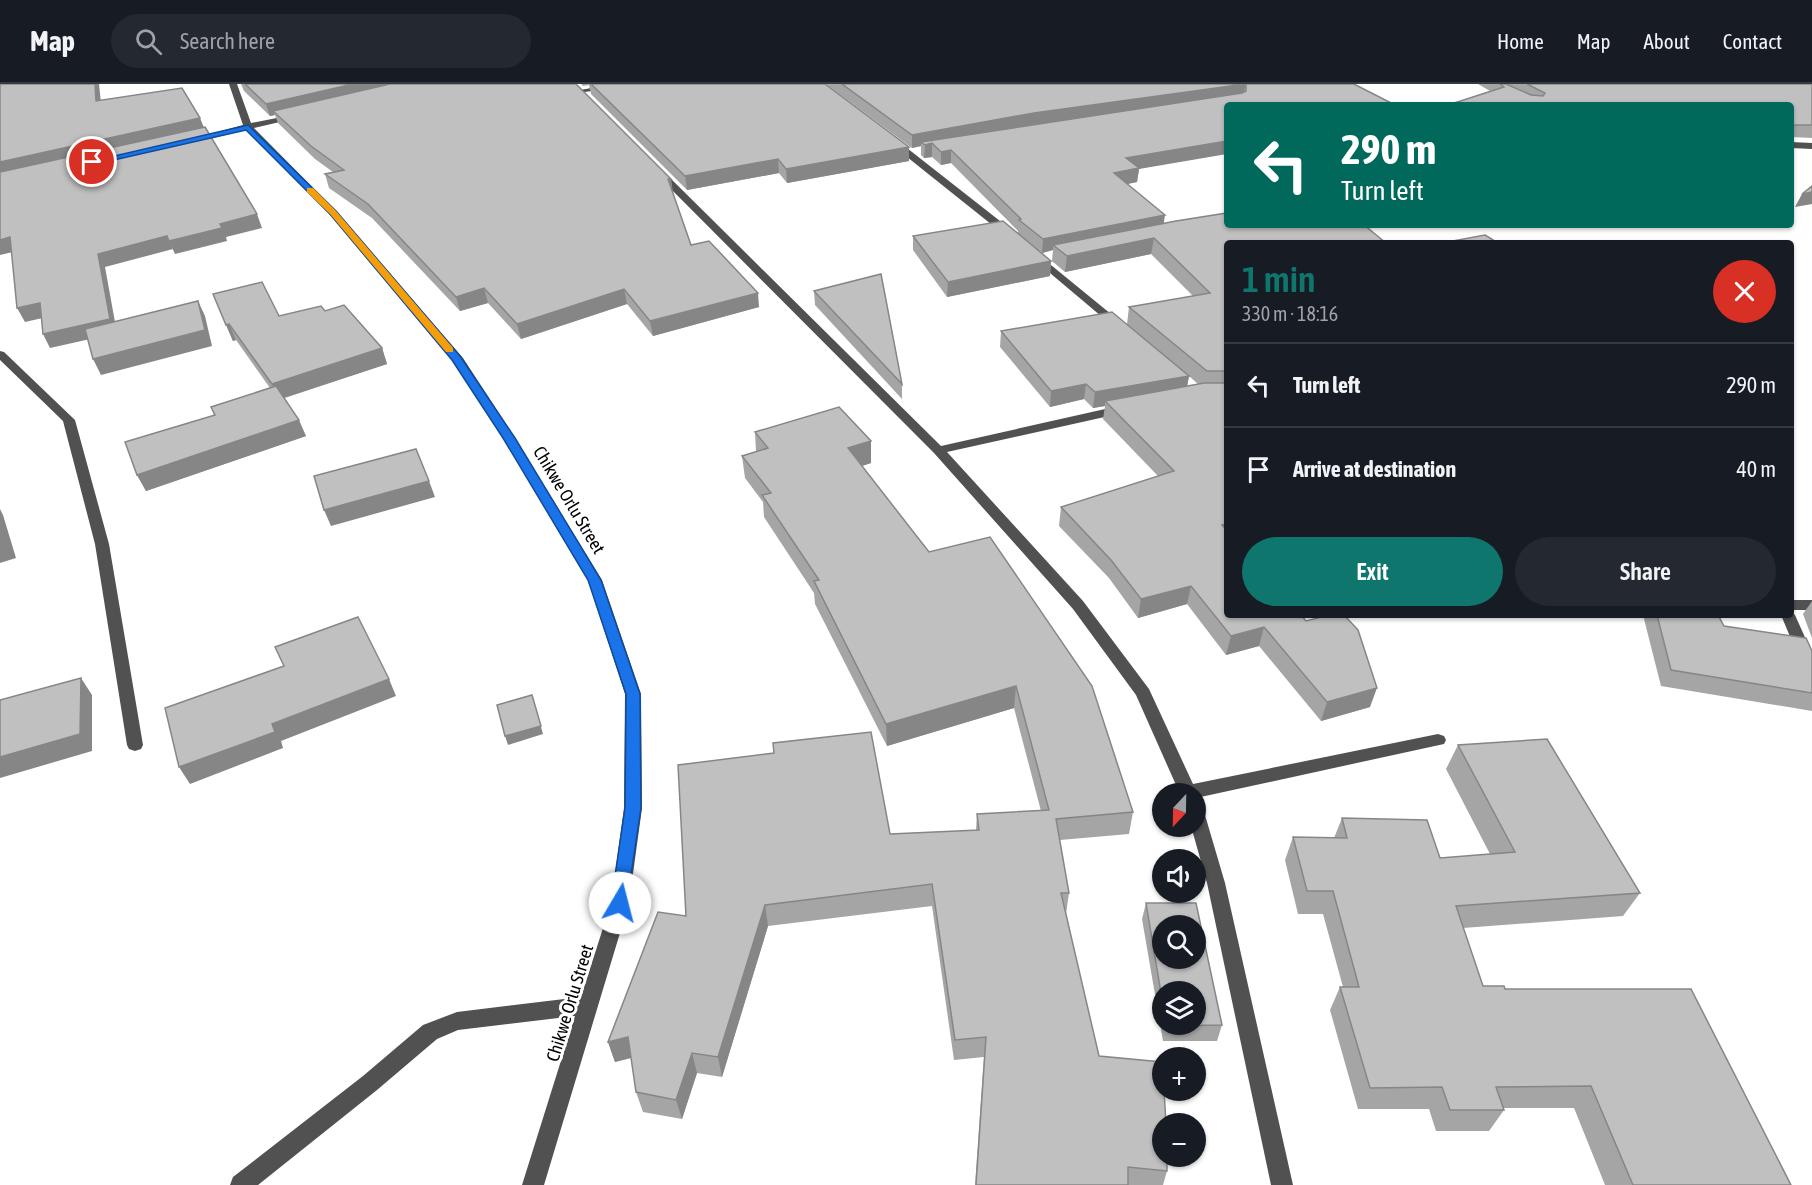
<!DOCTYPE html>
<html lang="en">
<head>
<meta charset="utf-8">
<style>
	:root { --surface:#171b24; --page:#242831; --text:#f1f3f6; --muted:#9ea1a6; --line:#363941; --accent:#0f766e }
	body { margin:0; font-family:"Asap Condensed",sans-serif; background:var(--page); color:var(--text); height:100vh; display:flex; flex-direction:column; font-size:22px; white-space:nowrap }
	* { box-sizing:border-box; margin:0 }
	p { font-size:20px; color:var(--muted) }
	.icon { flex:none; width:33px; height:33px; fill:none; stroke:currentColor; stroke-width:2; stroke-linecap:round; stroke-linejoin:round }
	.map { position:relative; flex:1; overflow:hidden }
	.sheet { position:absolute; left:1224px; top:156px; width:570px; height:378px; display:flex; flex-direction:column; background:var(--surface); border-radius:6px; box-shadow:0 2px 4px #0004 }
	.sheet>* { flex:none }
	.banner { position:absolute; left:1224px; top:18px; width:570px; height:126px; border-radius:6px; box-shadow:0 2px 4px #0004; background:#00695c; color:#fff; overflow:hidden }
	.needle { width:39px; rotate:202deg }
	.buttons { position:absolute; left:1152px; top:699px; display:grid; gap:12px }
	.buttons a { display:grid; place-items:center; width:54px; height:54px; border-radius:50%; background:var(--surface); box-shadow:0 2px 4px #0004; font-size:30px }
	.pin { position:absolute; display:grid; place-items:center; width:51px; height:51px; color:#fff; margin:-26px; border:3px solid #fff; border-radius:50%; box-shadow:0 2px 6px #0007 }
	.me { position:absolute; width:66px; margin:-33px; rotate:8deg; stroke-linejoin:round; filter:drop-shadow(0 0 4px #0008) }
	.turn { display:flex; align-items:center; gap:21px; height:126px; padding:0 18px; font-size:27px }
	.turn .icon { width:78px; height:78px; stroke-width:2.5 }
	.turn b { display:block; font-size:42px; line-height:51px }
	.round { display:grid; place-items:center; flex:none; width:63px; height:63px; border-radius:32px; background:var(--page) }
	.headline { display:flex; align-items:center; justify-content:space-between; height:102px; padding:0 18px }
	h1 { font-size:36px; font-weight:600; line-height:45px; color:var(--accent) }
	.action { display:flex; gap:12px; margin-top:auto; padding:12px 18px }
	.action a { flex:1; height:69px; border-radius:36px; background:var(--accent); color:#fff; font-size:24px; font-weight:600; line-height:69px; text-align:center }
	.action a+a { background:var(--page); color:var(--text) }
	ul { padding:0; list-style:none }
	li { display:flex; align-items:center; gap:18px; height:84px; padding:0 18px; border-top:2px solid var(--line) }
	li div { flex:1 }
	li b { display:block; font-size:22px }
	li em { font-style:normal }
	header { display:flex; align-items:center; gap:36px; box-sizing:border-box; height:84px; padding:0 30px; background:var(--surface); border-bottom:2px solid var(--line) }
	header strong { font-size:28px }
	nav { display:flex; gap:33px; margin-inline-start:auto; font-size:21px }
	.search { width:420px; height:54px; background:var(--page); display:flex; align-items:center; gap:15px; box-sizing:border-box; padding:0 21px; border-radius:33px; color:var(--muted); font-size:22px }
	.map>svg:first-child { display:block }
</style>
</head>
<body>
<header>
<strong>Map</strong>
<div class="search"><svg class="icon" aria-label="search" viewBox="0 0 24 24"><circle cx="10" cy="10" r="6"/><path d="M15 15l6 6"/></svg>Search here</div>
<nav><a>Home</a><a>Map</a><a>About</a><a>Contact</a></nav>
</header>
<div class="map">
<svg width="1812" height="1101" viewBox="0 0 1812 1101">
	<rect width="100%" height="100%" fill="#fff"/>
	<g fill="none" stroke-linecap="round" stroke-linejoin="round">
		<g fill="#515151" fill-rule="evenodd">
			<path d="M229 0H237L251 39 297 30V34L254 44 336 127 463 274 515 354 602 496 641 610 642 724 629 819 544 1101H522L575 932 458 946 437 955 377 1006 258 1101H230L233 1093 363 992 423 941 457 928 581 913 611 819 624 724 625 610 588 496 503 354 452 276 330 131 246 46 192 59 188 56 243 41Z"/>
			<path d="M615 0H639L578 9 574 7Z"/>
			<path d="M892 57H898L1014 148V152H1006L892 61Z"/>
			<path d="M1791 58 1812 59V65L1791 64Z"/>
			<path d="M654 84H660L941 362 1123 321 1127 322V328L947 368 1083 517 1149 605 1193 700 1438 650 1444 652 1446 656 1444 660 1196 714V710H1180L1136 611 1073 525 934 369 654 88Z"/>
			<path d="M1035 168 1122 239V243H1114L1031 173V169Z"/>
			<path d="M0 267 4 268 75 336 109 460 143 661 141 665 135 667 129 665 127 661 95 460 63 337 0 276Z"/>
			<rect x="1791" y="516" width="21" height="10"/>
			<path d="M1791 527 1795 531 1812 569V592L1807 590 1804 586 1781 531H1791Z"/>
			<path d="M1196 724 1202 726 1205 731 1225 799 1293 1101H1271L1207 799 1191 742H1196Z"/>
		</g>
	</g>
	<g fill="#a5a5a5" fill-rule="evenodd">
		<path d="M241 0H576L671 95 672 108 691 161 759 223 653 252 627 220 521 255 488 219 460 227 372 134 329 104 325 90 333 88 315 75 278 39 275 31 270 32 244 7Z"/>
		<path d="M581 0H825L909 63V77L787 99 779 89 687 106 591 10 589 1 583 2Z"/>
		<path d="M826 0H1354L1139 85 1137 98 1127 100 1164 139 1227 159V531H1301L1370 623 1321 637 1259 562 1226 571 1187 520 1138 534 1109 494 1059 442 1061 423 1158 392 1103 335 1105 322 1093 324 1084 315 1050 323 1000 263 1001 247 1127 240 1129 223 1193 212 1151 170 1065 188 1052 177 1053 166 1042 169 1018 149V147L951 79 941 81 932 73 924 74 921 71V62L912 64ZM1189 292 1198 300 1187 302Z"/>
		<path d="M1478 0H1812V54L1791 53V21H1448L1490 7Z"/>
		<path d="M913 152 1051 177 1050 192 947 213 913 166Z"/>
		<path d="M814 207 902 300V315L815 221Z"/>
		<path d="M213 210 279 232 325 227 382 264 387 280 284 314 306 352 146 407 137 391 214 331 211 323 270 304 236 256 233 257Z"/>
		<path d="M755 348 871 379 862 382 1133 728 1129 750 1060 756 1069 809 1066 830 1099 972 1167 1087 1163 1101H975L984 973 954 976 932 822 768 842 722 993 697 989 682 1035 643 1028 636 1008 631 974 615 978 608 958 686 832 890 750 976 746 977 730 1041 727 1014 624 887 662 815 520 814 509 764 433 763 418 745 394 742 372 756 368Z"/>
		<path d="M1812 517V554L1803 530Z"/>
		<path d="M1643 531H1718L1724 542 1812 567V627L1661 602Z"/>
		<path d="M1458 661 1640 809 1623 832 1463 844 1483 902 1505 905 1791 1101H1605L1574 1024H1504V1026L1489 1047H1436L1429 1025H1358L1330 926 1340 903H1343L1323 830H1298L1285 776 1293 753 1334 754 1342 734 1440 774 1490 770 1446 685Z"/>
		<path d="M1146 819 1222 941 1217 957H1163L1142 835ZM1162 908 1196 940H1162Z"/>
	</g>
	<g fill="#868686">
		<path d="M95 0H99L102 29 96 17Z"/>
		<path d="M353 0H411L273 27 275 31 270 32 266 20Z"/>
		<path d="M1246 0 1243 12 932 60V73L924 74 925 61 921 58V62L912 64V51L1034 29Z"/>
		<path d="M200 34 205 46 0 93V78Z"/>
		<path d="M1227 57V70L1139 85 1137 98 1113 103 1114 89 1126 74Z"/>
		<path d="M909 63V77L787 99 786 85Z"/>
		<path d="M951 66V79L941 81V68Z"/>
		<path d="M778 75 779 89 687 106 685 92Z"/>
		<path d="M668 95H671L673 108 670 109Z"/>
		<path d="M1812 108V120L1795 123 1802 110Z"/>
		<path d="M257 130 262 144 226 153 227 157 175 170 169 157 220 140Z"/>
		<path d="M1165 131 1163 144 1053 161V166L1042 169 1043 155Z"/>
		<path d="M167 152 173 165 105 183 117 249 50 264 43 250 98 170Z"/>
		<path d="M10 153 17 167 0 171V156Z"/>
		<path d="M1154 154 1151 170 1065 188 1067 172Z"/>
		<path d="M1051 177 1050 192 947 213 948 198Z"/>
		<path d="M484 204 488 219 460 227 456 213Z"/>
		<path d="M624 205 627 220 521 255 517 240Z"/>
		<path d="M758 209 759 223 653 252 650 237Z"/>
		<path d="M198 217 205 232 212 262 101 291 93 275Z"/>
		<path d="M40 219 47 233 25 238 17 224Z"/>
		<path d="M229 240 236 256 233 257 226 241Z"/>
		<path d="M382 264 387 280 278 316 272 300Z"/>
		<path d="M1189 292 1186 308 1105 317V322L1093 324 1095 308Z"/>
		<path d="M1086 300 1084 315 1050 323 1051 307Z"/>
		<path d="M299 336 306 352 146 407 137 391Z"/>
		<path d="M871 357V379L849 386 848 364Z"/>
		<path d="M429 397 435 413 331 442 324 426Z"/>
		<path d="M0 425 3 431 16 474 0 479Z"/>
		<path d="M1191 502 1187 520 1138 534 1141 515Z"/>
		<path d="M1264 543 1259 562 1226 571 1231 552Z"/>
		<path d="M81 594 92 611V667L0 694V673Z"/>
		<path d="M389 595 396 612 281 657 283 664 190 700 179 683 272 640Z"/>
		<path d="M1016 602 1014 624 887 662 886 640Z"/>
		<path d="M1377 604 1370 623 1321 637 1327 618Z"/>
		<path d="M532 611 543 650 508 661 505 652Z"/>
		<path d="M765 821 768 842 722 993 718 973Z"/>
		<path d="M628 953 634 973 615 978 608 958Z"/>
		<path d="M692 969 697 989 682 1035 676 1016Z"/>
	</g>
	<g fill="#c0c0c0" stroke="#868686" stroke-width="1.5" fill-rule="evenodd">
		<path d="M0 0H95L96 17 182 4 200 34 0 78Z"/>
		<path d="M245 0H353L266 20Z"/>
		<path d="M390 0H576L671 95H668L691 161 709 157 758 209 650 237 624 205 517 240 484 204 456 213 368 120 325 90 344 86 311 62 273 27Z"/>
		<path d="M591 0H825L909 63 786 85 778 75 685 92Z"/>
		<path d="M842 0H1245L1034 29 912 51Z"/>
		<path d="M1246 0H1354L1395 21H1227V57L1126 74 1139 84 1114 89 1165 131 1043 155 1019 136 1021 135 951 66 941 68 932 59 925 61 921 58 1242 9 1246 7Z"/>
		<path d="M1500 0H1506L1531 11 1543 12 1545 9 1527 0H1812V41H1791V21H1448L1504 3Z"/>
		<path d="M205 43 257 130 220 140 222 144 169 157 167 152 98 170 110 235 43 250 40 219 17 224 10 153 0 156V88Z"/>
		<path d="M1812 102V108L1802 110Z"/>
		<path d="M1227 129V141H1364L1386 159H1227V287H1207L1129 223 1210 209 1154 154 1067 172 1053 161 1176 137Z"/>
		<path d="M1003 137 1051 177 948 198 913 152Z"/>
		<path d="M1485 151 1498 159H1442Z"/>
		<path d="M881 190 902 300 814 207Z"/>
		<path d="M262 198 279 232 321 222 325 227 344 221 382 264 272 300 229 240 226 241 213 210Z"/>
		<path d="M198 217 205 246 93 275 85 245Z"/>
		<path d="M1112 228 1189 292 1095 308 1086 300 1051 307 1001 247Z"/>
		<path d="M1204 299H1227V440L1222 441 1227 446V531H1301L1306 537 1329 531H1344L1358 546 1377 604 1327 618 1264 543 1231 552 1191 502 1141 515 1111 476 1061 423 1174 387 1105 317Z"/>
		<path d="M276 302 299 336 137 391 125 358 215 331 211 323Z"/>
		<path d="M839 323 871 357 848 364 929 468 990 453 1092 602 1133 728 1056 735 1069 809H1061L1099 972 1162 978V1006H1164L1166 1040H1162V1072H1167V1087L1128 1083V1101H976L986 953 955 956 932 800 765 821 718 973 692 969 676 1016 636 1008 628 953 608 958 658 828 686 832 678 681 774 669 773 659 871 648 890 750 979 746 977 730 1049 726 1016 602 886 640 814 497 819 496 762 411 771 409 742 372 768 364 755 348Z"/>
		<path d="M416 365 429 397 324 426 314 392Z"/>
		<path d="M1657 531H1718L1724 542 1806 554 1812 567V609L1671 586Z"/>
		<path d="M358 533 389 595 272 640 275 648 179 683 165 624 284 582 275 563Z"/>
		<path d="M81 594 80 650 0 673V616Z"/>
		<path d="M532 611 541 642 505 652 497 621Z"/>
		<path d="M1547 655 1640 809 1456 822 1483 902H1504L1505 905H1691L1791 1101H1633L1591 1002 1496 1003 1504 1026H1450L1442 1003 1370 1004 1340 903H1359L1333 807H1307L1293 753 1347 754 1342 734 1427 736 1440 774 1515 768 1458 661Z"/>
		<path d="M1146 819H1196L1222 941 1167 942V940H1196V908H1162V915ZM1162 842H1196V874H1162Z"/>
	</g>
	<path fill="#1a73e8" stroke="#114b97" stroke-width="1.5" d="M248 41 336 127 460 272 515 354 601 496 640 610 641 724 626 824 620 826 614 824 611 819 625 724 626 610 588 496 503 354 452 276 330 130 246 46 92 81 88 78Z"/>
	<path fill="#f59e0b" d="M307 104H313L336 127 453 264V268H446L330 130 307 108Z"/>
	<g text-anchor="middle" stroke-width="6" stroke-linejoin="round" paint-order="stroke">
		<g font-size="18" fill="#000" stroke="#fff">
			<text transform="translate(569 416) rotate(59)" y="6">Chikwe Orlu Street</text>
			<text transform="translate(570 919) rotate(-73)" y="6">Chikwe Orlu Street</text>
		</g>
	</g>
</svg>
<div class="buttons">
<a><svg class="needle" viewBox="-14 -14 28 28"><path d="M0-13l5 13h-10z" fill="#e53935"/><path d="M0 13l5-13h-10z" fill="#9ea1a6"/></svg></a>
<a><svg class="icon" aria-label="sound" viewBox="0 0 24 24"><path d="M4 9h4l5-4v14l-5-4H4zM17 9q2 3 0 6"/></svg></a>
<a><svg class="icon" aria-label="search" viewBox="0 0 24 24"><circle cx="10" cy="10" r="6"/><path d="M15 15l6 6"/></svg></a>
<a><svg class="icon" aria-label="layers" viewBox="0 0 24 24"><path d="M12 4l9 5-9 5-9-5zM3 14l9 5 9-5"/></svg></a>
<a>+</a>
<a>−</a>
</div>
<div class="pin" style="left:92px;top:78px;background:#d93025"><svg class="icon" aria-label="arrive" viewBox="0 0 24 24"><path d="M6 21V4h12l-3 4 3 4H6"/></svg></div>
<svg class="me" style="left:620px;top:819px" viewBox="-20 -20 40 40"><circle r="19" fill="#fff"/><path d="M0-13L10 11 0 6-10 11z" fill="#1a73e8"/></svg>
<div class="banner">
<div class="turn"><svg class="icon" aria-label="left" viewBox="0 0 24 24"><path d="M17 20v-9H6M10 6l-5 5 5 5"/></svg><div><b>290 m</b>Turn left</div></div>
</div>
<section class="sheet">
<div class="headline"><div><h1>1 min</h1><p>330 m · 18:16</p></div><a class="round" style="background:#d93025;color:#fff"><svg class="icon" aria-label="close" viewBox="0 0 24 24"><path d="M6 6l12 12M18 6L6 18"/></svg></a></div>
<ul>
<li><svg class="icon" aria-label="left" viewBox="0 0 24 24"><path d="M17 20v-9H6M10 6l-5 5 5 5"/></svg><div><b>Turn left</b></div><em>290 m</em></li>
<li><svg class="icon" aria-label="arrive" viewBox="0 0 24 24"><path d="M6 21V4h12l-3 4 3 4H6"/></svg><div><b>Arrive at destination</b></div><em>40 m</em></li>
</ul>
<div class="action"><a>Exit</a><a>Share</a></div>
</section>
</div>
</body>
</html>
